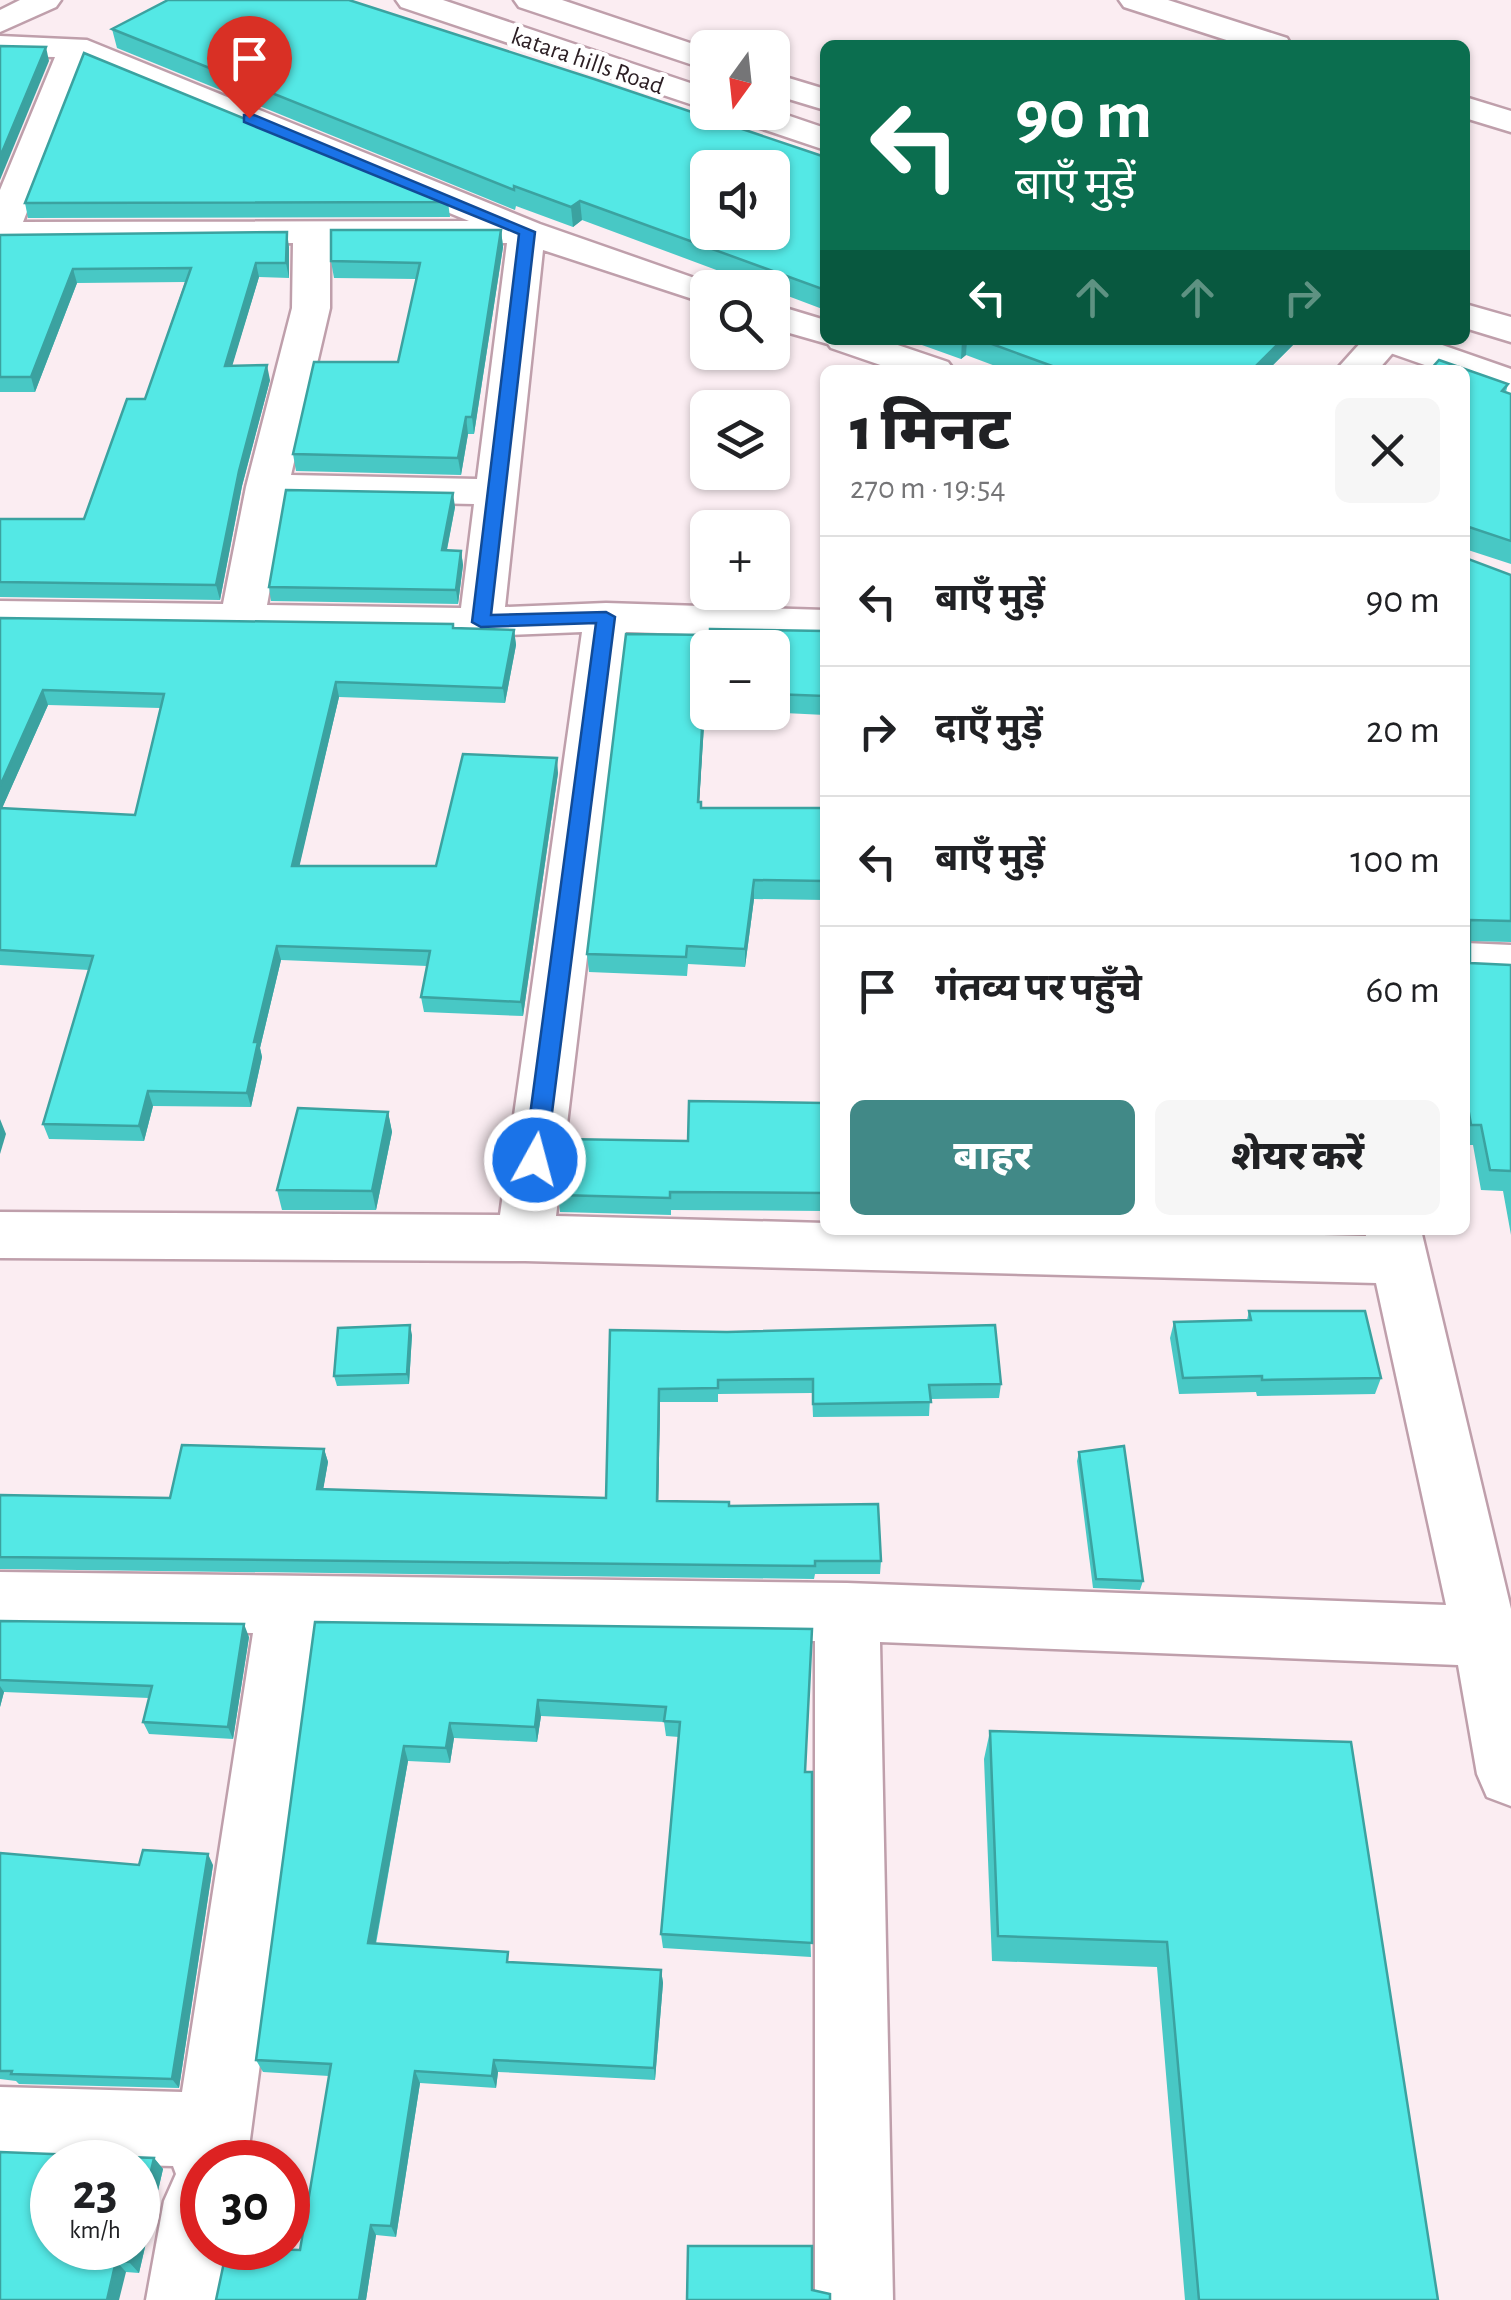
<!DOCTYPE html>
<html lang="hi">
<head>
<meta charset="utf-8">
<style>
	:root { --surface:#fff; --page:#f6f6f6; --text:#202124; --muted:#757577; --line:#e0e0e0; --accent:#418987 }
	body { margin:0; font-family:"Alegreya Sans","Noto Sans Devanagari",sans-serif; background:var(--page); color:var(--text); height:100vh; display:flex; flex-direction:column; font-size:38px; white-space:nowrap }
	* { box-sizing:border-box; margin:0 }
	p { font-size:32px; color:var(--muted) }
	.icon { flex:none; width:55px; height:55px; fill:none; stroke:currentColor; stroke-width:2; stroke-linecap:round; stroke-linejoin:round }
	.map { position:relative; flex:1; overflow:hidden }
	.panel { position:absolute; left:820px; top:365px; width:650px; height:870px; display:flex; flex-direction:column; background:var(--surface); border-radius:15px; box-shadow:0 2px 8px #0004 }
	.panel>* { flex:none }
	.top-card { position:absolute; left:820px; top:40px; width:650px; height:305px; border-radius:15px; box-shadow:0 2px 8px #0004; background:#0b6e4f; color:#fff; overflow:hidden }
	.needle { width:65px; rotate:195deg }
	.fabs { position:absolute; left:690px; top:30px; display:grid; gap:20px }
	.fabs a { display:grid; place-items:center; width:100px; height:100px; border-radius:15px; background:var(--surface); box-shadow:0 2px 8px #0004; font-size:50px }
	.speed { position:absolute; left:30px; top:2140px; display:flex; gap:20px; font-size:50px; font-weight:700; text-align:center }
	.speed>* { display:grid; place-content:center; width:130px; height:130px; border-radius:50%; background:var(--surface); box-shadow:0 2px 8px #0004; line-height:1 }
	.speed small { font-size:25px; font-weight:400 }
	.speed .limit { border:15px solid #d22; background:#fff; color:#111 }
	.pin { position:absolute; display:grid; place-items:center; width:85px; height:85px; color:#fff; margin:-102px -42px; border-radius:50% 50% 50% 0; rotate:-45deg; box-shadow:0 0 10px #0007 }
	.pin .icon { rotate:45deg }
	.me { position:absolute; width:110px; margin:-55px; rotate:7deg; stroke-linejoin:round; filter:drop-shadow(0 0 8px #0008) }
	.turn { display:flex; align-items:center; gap:35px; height:210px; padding:0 30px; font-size:45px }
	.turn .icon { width:130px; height:130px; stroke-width:2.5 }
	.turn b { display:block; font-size:70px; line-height:85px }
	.lanes { display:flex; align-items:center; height:95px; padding:0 30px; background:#0003; justify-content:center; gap:50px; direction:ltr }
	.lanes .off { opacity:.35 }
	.round { display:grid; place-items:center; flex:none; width:105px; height:105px; border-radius:15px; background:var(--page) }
	.summary { display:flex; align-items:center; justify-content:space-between; height:170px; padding:0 30px }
	h1 { font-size:60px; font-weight:800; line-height:75px }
	.button { display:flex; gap:20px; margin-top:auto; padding:20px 30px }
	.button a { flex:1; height:115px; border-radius:15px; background:var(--accent); color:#fff; font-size:40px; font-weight:800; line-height:115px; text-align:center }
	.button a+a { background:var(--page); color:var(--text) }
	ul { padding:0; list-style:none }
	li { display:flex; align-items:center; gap:30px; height:130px; padding:0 30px; border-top:2px solid var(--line) }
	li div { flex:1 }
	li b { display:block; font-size:38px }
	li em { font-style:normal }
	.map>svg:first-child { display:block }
</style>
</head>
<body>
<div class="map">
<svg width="1511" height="2300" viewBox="0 0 1511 2300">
	<rect width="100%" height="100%" fill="#fbedf2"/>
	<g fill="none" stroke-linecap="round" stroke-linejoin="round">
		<g stroke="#bf9fab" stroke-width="5">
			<g id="minor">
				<path d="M20 0H61L56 7 0 32V10Z"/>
				<path d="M514 0H562L708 49V70L519 7Z"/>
				<path d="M1119 0H1168L1287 38 1291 45H1242L1124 7Z"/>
				<path d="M0 36 87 40 540 224 723 288H708V304L543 250 505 607 606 603 825 610V638L626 632 556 1216 825 1223V1230H1121L1366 1236 1365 1230H1421L1511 1609V1806L1487 1797 1477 1774 1458 1665 880 1642 893 2300H815V1641L317 1634 247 2162H202V2248H233L224 2300H146L164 2201 176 2174 173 2166 0 2161V2087L182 2092 253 1633 0 1630V1572L847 1583 1446 1605 1376 1283 525 1261 0 1258V1212L500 1215 582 632 481 636 0 629V601L223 604 246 487 292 308 293 243 0 246V190L55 57 0 56ZM85 63 469 221 23 222ZM330 243H507L477 479 291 475 330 308ZM286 500 474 504 461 608 267 605Z"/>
				<path d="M772 73 825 89V110L772 94Z"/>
				<path d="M1465 97 1511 111V132L1465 118Z"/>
				<path d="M772 304 825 320V340H883L948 362 954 370H895L831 348 828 344 772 328Z"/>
				<path d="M1465 304 1511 317V342L1465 328Z"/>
				<path d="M1363 340H1404L1378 370H1336Z"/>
				<path d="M1465 943 1511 945V983L1465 981Z"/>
			</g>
		</g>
		<g stroke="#bf9fab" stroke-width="5">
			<g id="major">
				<path d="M396 0H443L708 89V110L401 7Z"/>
				<path d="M772 110 825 128V150L733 119 728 112Z"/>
				<path d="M1371 340H1428L1511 369V394L1465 379V370H1439L1376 348Z"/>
			</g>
		</g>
		<use href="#minor" fill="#fff" fill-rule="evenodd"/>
		<use href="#major" fill="#fff" fill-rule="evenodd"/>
	</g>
	<g fill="#48c8c5" fill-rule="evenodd">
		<path d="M112 29 825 157V310L772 290V288H765L582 220 573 227 516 206 515 210 117 48Z"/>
		<path d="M448 202 450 217 28 218 25 203Z"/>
		<path d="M501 230 503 247 474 434H468L461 475 296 471 293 454 398 362 416 279 334 278 331 261Z"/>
		<path d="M0 235 289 247V278L259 277 232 365 270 380 242 486 220 600 0 597V519H84L145 399 185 282 77 283 35 392H0Z"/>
		<path d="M908 340H1298L1268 370H1006L966 355 961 359Z"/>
		<path d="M1465 370 1508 384 1506 392 1511 394V564L1468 550V559L1511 575V942L1470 941V963L1511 965V1235L1503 1191 1481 1190 1473 1145H1465Z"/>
		<path d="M455 507 447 550 461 551 463 565 458 604 271 601 269 587Z"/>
		<path d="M0 618 453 624 454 628 514 630 516 645 505 703 339 697 299 866H436L558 773 523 1016 424 1012 421 997 427 966 281 960 260 1048 262 1057 251 1107 153 1106 144 1141 49 1139 43 1124 89 970 0 965ZM48 705 160 708 135 815 2 808Z"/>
		<path d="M825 631V715L764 712H772V648H708V710H705L699 802 701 808H823L825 760V900L754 899 745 967 688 964 687 976 589 972 587 954 710 635Z"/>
		<path d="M825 1069V1211L671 1210V1215L560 1212 558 1195 688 1141 824 1103Z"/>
		<path d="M388 1112 392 1132 376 1210H282L277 1190Z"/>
		<path d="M1249 1311 1381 1378 1375 1394 1257 1396 1256 1392 1179 1394 1170 1338 1174 1322 1247 1320Z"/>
		<path d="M610 1330 1001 1384 999 1398 930 1399 929 1416 813 1417 812 1393 718 1394V1402H660L658 1501 729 1506 881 1561 880 1574H815L814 1579 0 1569V1495L170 1498 324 1449 328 1462 323 1489 606 1498Z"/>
		<path d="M412 1335 409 1384 337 1386 334 1376Z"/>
		<path d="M1079 1452 1143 1581 1140 1590 1093 1588 1077 1461Z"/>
		<path d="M0 1621 249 1637 233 1739 149 1734 143 1722 149 1698 4 1692 0 1707Z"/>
		<path d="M315 1622 812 1629 805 1772 811 1957 663 1948 661 1934 679 1737 666 1736 664 1722 541 1716 537 1742 454 1738 450 1763 408 1761 376 1944 511 1962 661 1970 663 1983 655 2080 498 2072 496 2088 420 2083 396 2237 376 2235 366 2300H216L300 2250 329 2076 263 2072 256 2060Z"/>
		<path d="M990 1731 1351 1742 1438 2300H1185L1157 1967 992 1961 984 1759Z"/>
		<path d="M0 1853 139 1865H213L179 2088 19 2084 16 2081 0 2079Z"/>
		<path d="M154 2158 163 2169 139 2273 126 2272 0 2300Z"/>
	</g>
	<g fill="#3ba2a0">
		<path d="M46 47 49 61 0 180V157Z"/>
		<path d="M580 201 582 220 573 227 571 207Z"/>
		<path d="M501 230 503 247 474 434 472 417Z"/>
		<path d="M287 232 289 247V278L286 263Z"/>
		<path d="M256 263 259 277 228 380 225 366Z"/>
		<path d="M73 269 77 283 35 392 31 377Z"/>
		<path d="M962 340H967L966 355 961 359Z"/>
		<path d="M1282 340H1298L1268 370H1252Z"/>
		<path d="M267 365 270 380 242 486 220 600 216 585 239 471Z"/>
		<path d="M466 417 468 434 461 475 458 458Z"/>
		<path d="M453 493 455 507 444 564 442 550Z"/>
		<path d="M461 551 463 565 458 604 456 590Z"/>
		<path d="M514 630 516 645 505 703 503 688Z"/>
		<path d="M336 682 339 697 296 881 292 866Z"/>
		<path d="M43 690 48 705 0 813V786Z"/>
		<path d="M704 692 705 710 698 820V802Z"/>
		<path d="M557 758 558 773 523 1016 521 1002Z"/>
		<path d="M754 880V899L745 967V949Z"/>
		<path d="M277 946 281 960 260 1048 262 1057 251 1107 247 1093 254 1042Z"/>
		<path d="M148 1091 153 1106 144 1141 139 1126Z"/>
		<path d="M388 1112 392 1132 376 1210 372 1191Z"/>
		<path d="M0 1119 6 1134 0 1154Z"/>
		<path d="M410 1325 412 1335 409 1384 407 1374Z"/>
		<path d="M659 1389 660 1402 658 1514 657 1501Z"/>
		<path d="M324 1449 328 1462 321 1502 317 1489Z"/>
		<path d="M244 1624 249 1637 233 1739 228 1727Z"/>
		<path d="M0 1686 4 1692 0 1707Z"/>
		<path d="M538 1700 541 1716 537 1742 535 1727Z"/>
		<path d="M450 1723 454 1738 450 1763 446 1748Z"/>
		<path d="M404 1746 408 1761 373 1957 368 1943Z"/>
		<path d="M208 1854 213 1865 179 2088 172 2079Z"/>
		<path d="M661 1970 663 1983 655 2080 654 2068Z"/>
		<path d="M494 2060 498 2072 496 2088 492 2076Z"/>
		<path d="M415 2071 420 2083 396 2237 391 2226Z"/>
		<path d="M154 2158 163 2169 139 2273 129 2262 133 2248H138V2227Z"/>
		<path d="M371 2225 376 2235 366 2300H359Z"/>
		<path d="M116 2261 126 2272 119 2300H107Z"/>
	</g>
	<g fill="#54e8e5" stroke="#3ba2a0" stroke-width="2.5" fill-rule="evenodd">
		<path d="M168 0H349L594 79 825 157V290L580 201 571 207 514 186V190L112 29ZM708 168H772V232H708Z"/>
		<path d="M0 46 46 47 0 157Z"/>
		<path d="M84 53 448 202 25 203Z"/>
		<path d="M331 230H501L472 417H466L458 458 293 454 314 362H398L420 263 331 261Z"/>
		<path d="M287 232 286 263H256L225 366 267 365 239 471 216 585 0 582V519H84L127 399H145L191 268 73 269 31 377H0V235Z"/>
		<path d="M981 340H1282L1252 370H1063Z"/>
		<path d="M1439 360 1508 384 1502 391 1511 394V541L1469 527 1468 559 1511 575V921L1470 920V963L1511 965V1171L1490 1170 1481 1125H1471L1465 1089V370H1430Z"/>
		<path d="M286 490 453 493 442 550 461 551 456 590 269 587Z"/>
		<path d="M0 618 453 624V628L514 630 503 688 336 682 292 866H436L463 754 557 758 521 1002 421 997 430 951 277 946 254 1042H258L247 1093 148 1091 139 1126 43 1124 93 956 0 950V808L135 815 164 694 43 690 0 786Z"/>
		<path d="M710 629 825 631V696L772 694V648H708V692H704L698 802H701V808H823L825 760V881L754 880 745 949 687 946 686 957 587 954 626 634 710 635Z"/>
		<path d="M825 1069V1193L670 1192V1198L558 1195 565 1139 688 1141 689 1101 824 1103Z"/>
		<path d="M298 1108 388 1112 372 1191 277 1190Z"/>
		<path d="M1249 1311H1365L1381 1378 1262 1380V1376L1183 1378 1174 1322 1251 1320Z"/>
		<path d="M410 1325 407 1374 334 1376 338 1328Z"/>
		<path d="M995 1325 1001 1384 929 1385 931 1402 813 1404V1379L718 1380V1388L659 1389 657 1501 729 1502V1506L878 1504 881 1561H815V1566L0 1557V1495L170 1498 182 1445 324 1449 317 1489 606 1498 610 1330 727 1332Z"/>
		<path d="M1124 1446 1143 1581 1096 1579 1079 1452Z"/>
		<path d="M0 1621 244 1624 228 1727 143 1722 152 1686 0 1680Z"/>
		<path d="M315 1622 812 1629 805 1772H812V1943L661 1934 680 1722 664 1721 666 1707 538 1700 535 1727 450 1723 446 1748 404 1746 368 1943 508 1952 507 1962 661 1970 654 2068 494 2060 492 2076 415 2071 391 2226 371 2225 359 2300H216L227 2248 300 2250 331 2064 256 2060Z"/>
		<path d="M990 1731 1351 1742 1438 2300H1199L1167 1942 998 1936Z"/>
		<path d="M143 1850 208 1854 172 2079 11 2074 12 2071H0V1853L139 1865Z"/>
		<path d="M0 2152 154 2158 138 2227V2162H52V2248H133L129 2262 116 2261 107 2300H0Z"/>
		<path d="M688 2246H812V2290L830 2294V2300H687Z"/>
	</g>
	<path fill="#1a73e8" stroke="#114b97" stroke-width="2.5" d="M244 115H254L535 232 491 615 606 612 615 617 546 1160 535 1169 524 1160 596 623 481 627 472 622 519 234 244 122Z"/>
	<g text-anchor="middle" stroke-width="9" stroke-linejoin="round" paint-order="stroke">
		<g font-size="25" fill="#2d2025" stroke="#fff">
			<text transform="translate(588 60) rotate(19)" y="9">katara hills Road</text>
		</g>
	</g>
</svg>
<div class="fabs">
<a><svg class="needle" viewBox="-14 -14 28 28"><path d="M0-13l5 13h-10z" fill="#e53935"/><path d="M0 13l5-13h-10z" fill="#757577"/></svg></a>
<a><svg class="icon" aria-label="sound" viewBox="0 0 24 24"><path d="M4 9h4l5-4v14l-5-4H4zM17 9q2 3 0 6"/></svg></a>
<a><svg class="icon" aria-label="search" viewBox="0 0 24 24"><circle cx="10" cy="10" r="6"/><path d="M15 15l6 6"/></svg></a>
<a><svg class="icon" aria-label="layers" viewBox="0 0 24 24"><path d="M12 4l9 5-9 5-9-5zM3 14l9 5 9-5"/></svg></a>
<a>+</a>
<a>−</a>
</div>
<div class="speed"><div>23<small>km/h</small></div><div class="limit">30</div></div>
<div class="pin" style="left:249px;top:118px;background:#d93025"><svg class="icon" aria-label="arrive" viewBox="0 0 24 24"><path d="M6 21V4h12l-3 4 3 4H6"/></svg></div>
<svg class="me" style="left:535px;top:1160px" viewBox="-20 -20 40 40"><circle r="17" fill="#1a73e8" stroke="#fff" stroke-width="3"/><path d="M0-11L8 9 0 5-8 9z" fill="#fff"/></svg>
<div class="top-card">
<div class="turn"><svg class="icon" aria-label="left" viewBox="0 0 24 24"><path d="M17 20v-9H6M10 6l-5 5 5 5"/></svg><div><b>90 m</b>बाएँ मुड़ें</div></div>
<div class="lanes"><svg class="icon" aria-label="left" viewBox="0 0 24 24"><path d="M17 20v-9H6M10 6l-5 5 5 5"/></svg><svg class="icon off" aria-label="ahead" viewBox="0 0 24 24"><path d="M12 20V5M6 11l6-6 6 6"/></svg><svg class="icon off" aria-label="ahead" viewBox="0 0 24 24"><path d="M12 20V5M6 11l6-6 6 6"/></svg><svg class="icon off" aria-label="right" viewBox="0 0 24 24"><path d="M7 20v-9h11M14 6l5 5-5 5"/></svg></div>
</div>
<section class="panel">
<div class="summary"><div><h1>1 मिनट</h1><p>270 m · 19:54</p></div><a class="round"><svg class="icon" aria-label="close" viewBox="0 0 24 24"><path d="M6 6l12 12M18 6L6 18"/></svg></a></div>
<ul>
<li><svg class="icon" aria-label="left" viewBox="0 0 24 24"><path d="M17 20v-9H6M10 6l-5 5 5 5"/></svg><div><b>बाएँ मुड़ें</b></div><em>90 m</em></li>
<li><svg class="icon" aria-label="right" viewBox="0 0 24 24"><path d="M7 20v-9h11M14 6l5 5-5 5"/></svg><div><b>दाएँ मुड़ें</b></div><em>20 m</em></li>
<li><svg class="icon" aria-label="left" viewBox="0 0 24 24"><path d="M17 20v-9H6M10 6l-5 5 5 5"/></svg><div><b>बाएँ मुड़ें</b></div><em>100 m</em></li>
<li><svg class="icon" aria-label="arrive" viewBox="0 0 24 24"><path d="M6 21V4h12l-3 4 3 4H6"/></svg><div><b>गंतव्य पर पहुँचे</b></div><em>60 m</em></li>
</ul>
<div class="button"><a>बाहर</a><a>शेयर करें</a></div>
</section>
</div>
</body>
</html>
